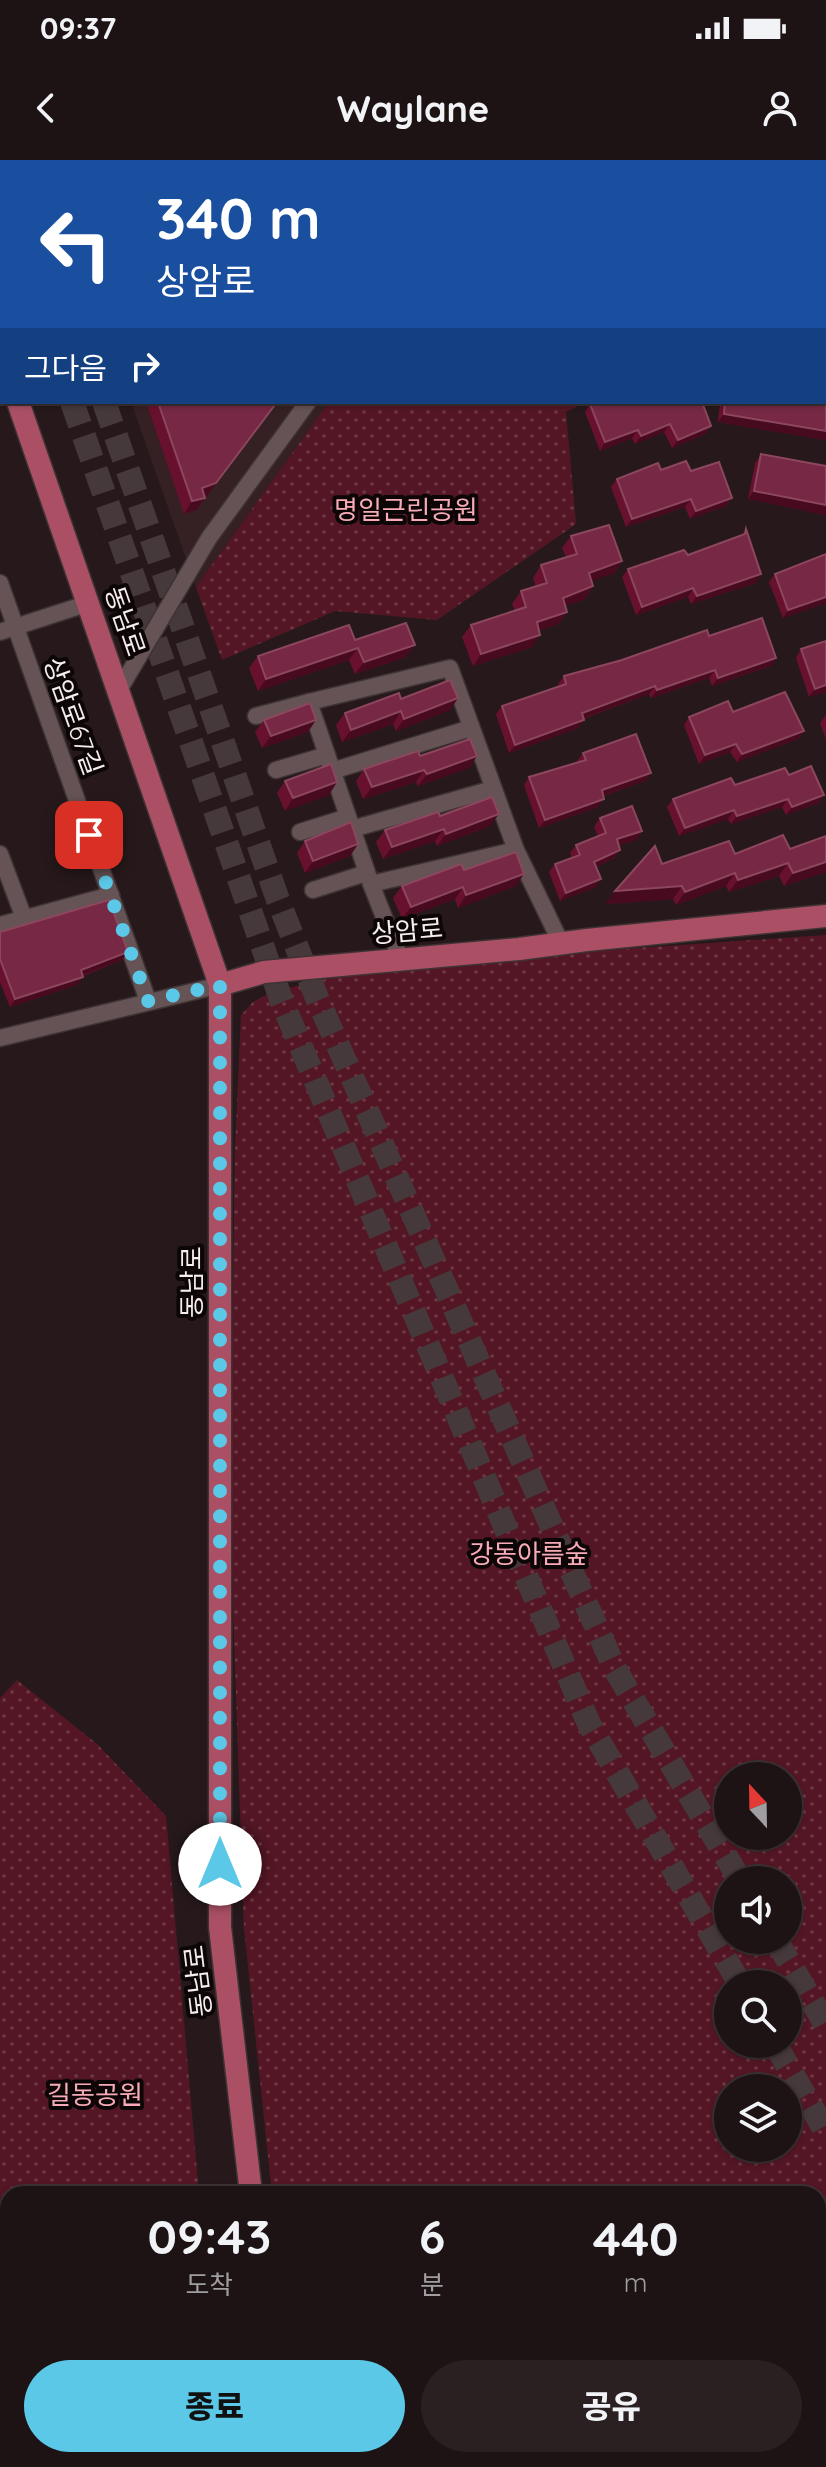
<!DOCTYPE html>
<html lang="ko">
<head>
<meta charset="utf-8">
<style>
	:root { --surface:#1d1314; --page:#2a2022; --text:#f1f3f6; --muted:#a09ea0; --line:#3b3234; --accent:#5bc8e7 }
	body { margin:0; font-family:Quicksand,"Noto Sans KR",sans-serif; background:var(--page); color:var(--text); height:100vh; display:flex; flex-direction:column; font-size:30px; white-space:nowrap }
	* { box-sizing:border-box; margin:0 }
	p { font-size:26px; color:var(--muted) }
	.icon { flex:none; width:44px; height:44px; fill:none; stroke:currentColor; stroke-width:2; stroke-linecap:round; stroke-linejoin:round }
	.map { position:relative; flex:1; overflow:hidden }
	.panel { position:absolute; left:0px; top:2026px; width:826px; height:282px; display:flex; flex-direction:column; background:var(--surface); border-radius:24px 24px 0 0; box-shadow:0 2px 6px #0004,0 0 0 2px var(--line) }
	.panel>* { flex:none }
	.top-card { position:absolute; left:0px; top:0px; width:826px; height:244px; box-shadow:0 2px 6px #0004,0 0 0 2px var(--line); background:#1a4fa0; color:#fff; overflow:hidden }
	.needle { width:52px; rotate:338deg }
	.buttons { position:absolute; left:714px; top:1602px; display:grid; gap:16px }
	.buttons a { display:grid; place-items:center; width:88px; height:88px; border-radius:50%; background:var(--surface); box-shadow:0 2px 6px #0004,0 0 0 2px var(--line); font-size:40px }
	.pin { position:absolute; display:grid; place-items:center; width:68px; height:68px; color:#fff; margin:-34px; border-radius:16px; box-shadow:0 4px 12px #0006 }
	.me { position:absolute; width:88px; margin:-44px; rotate:0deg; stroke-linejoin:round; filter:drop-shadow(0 0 6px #0008) }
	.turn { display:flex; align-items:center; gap:28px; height:168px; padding:0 24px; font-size:36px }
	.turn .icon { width:104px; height:104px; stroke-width:2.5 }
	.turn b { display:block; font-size:56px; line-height:68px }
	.then { display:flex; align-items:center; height:76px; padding:0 24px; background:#0003; gap:16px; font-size:30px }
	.eta { display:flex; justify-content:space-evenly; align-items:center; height:136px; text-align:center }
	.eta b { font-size:48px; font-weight:800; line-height:56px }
	.cta { display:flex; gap:16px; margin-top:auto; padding:16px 24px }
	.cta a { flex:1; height:92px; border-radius:48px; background:var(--accent); color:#111; font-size:32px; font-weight:800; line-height:92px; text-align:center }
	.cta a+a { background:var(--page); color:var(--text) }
	.status { display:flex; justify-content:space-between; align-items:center; height:56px; padding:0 40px; background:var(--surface); direction:ltr }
	.status svg { height:22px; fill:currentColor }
	header { display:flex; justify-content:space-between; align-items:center; height:104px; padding:0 24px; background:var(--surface); font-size:36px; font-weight:800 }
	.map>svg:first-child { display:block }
</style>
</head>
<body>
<div class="status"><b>09:37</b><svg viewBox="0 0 49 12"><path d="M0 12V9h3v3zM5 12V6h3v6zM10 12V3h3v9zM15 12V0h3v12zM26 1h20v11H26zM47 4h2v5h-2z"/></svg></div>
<header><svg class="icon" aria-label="back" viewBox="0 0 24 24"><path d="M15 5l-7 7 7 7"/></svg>Waylane<svg class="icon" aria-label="person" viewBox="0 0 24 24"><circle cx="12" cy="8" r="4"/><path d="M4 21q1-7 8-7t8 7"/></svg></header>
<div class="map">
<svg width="826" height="2307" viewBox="0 0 826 2307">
	<defs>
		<pattern id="park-dots" width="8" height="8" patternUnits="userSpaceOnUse" patternTransform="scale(2)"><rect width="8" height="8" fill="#541625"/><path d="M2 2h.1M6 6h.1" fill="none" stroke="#6d3845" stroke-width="1.8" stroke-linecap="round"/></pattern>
	</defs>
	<rect width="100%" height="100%" fill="#27191b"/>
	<g fill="#352023">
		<path d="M51 0H654V2H49Z"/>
		<path d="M131 242H329L196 427Z"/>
	</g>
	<g fill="url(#park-dots)" fill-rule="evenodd">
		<path d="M654 0H826V230H824V2H654Z"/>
		<path d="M329 242H586L566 252 576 364 437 460 335 451 222 500 196 427Z"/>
		<path d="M826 775V2307H302L301 2300H818V2034H272L244 1768 233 1447 231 1258 235 989 241 855 253 842 271 832 339 816 521 796ZM728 1616H788V1676H728ZM728 1720H788V1780H728ZM728 1824H788V1884H728ZM728 1928H788V1988H728Z"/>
		<path d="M17 1520 97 1584 166 1656 199 2034H8V2300H220L221 2307H0V1538Z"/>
	</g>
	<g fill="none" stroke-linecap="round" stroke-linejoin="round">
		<g stroke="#46393b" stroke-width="24" stroke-dasharray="24 12" stroke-linecap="butt">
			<path d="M0 35 2 41"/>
			<path d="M72 242 282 842 589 1564 740 1824"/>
			<path d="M104 242 278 740 317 838 615 1509 740 1720"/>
			<path d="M776 1780 826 1865"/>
			<path d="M775 1884 826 1972"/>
		</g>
		<g stroke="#3e3334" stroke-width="19">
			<g id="minor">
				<path d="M415 0 417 2"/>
				<path d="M10 2 14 0"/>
				<path d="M0 423 148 841"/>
				<path d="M0 472 89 443"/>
				<path d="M119 530 209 378 308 242"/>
				<path d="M256 556 309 542"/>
				<path d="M276 610 327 595"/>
				<path d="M332 611 471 568"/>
				<path d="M352 669 493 629"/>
				<path d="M300 672 348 657"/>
				<path d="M516 690 371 724 309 542 450 508 516 690 561 783"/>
				<path d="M0 694 24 758"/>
				<path d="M371 724 399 795"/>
				<path d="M313 730 366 713"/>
				<path d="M0 765 111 735"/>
				<path d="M0 878 220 825"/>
			</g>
		</g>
		<g stroke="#3e3334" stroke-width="25">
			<g id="major">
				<path d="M0 191 2 196"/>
				<path d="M18 242 220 825V1767L251 2034"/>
				<path d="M220 825 264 812 519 789 587 780 826 756"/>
				<path d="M267 2300 268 2307"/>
			</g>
		</g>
		<use href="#minor" stroke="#655355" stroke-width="16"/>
		<use href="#major" stroke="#ab5064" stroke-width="22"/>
	</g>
	<g fill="#68112f">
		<path d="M430 0H465L462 2H432Z"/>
		<path d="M826 233V280L718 262 720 242H824Z"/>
		<path d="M146 242H277L242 290 207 336 204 337 205 338 196 350 184 354Z"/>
		<path d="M590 244 711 266 706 274 672 288 664 272 635 284 632 278 600 291 585 252Z"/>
		<path d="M761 294 826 306V355L748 339 755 303Z"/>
		<path d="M661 310 691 311 732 338 726 346 690 359 685 347 626 367 611 327 617 319Z"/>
		<path d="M746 369 756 423 691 444 688 437 636 455 622 417 628 409 688 395 742 375Z"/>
		<path d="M571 376 622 401 614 413 591 421 593 426 585 439 565 446 567 452 558 464 539 470 532 487 473 506 462 477 471 465 515 451 512 444 521 431 536 427 533 418 541 405 566 397 562 388Z"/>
		<path d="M826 394V443L783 458 769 422 775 414Z"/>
		<path d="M709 476 771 506 712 526 709 518 651 538 649 534 583 559 578 568 509 593 496 554 502 546 559 526 558 524 564 516Z"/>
		<path d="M355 480 406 497 355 514 349 500 258 531 249 508 258 496Z"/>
		<path d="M826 481V532L809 537 796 498 801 489Z"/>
		<path d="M458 538 450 550 396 571 393 564 342 582 336 565 345 553 401 539Z"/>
		<path d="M733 552 804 571 798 579 737 602 730 592 699 604 684 565 689 557Z"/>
		<path d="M826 555V579L820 563Z"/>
		<path d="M264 560 308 572 262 588 255 572Z"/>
		<path d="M583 593 651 613 645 621 603 636 598 647 539 668 524 625 529 617 577 602V601Z"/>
		<path d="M420 596H477L469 608 418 626 416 622 363 639 356 621 364 609Z"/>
		<path d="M789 615 824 635 819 643 786 655 782 647 731 664 728 659 679 676 667 647 673 639Z"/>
		<path d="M285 621 329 635 285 651 277 633Z"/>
		<path d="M440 656 490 666 437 686 435 681 383 699 376 682 385 670Z"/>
		<path d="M600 658 637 680 619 685 620 690 614 698 596 707V727L560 741 549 712 555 704 572 698 570 693 576 685 598 676 594 667Z"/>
		<path d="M826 676V712L784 726 779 716 729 732 726 726 676 745 673 739 606 744 615 731 662 704 735 694 790 689Z"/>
		<path d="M305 681 358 684 350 696 305 713 297 693Z"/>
		<path d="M464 710 516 726 458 748 455 739 402 759 393 738 402 726Z"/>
		<path d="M0 772 128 792 122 800 83 816 77 825 10 847 0 822Z"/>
	</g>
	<g fill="#470a1f">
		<path d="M450 0H465L462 2H449Z"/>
		<path d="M277 242 207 336 194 340 202 328Z"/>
		<path d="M724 254 826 271V280L718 262Z"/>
		<path d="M670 264 664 272 635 284 641 276Z"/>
		<path d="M711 266 706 274 672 288 678 280Z"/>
		<path d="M638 270 632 278 600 291 605 282Z"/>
		<path d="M754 331 826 345V355L748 339Z"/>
		<path d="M205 338 196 350 184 354 192 341Z"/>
		<path d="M732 338 726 346 690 359 696 351Z"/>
		<path d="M691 339 685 347 626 367 632 359Z"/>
		<path d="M622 401 614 413 580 425 589 413Z"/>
		<path d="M761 414 756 423 691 444 697 436Z"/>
		<path d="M593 426 585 439 554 450 563 438Z"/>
		<path d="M693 428 688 437 636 455 642 447Z"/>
		<path d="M826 437V443L783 458 788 450Z"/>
		<path d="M567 452 558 464 529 474 537 462Z"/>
		<path d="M540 475 532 487 473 506 481 494Z"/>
		<path d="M415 485 406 497 355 514 364 502Z"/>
		<path d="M358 488 349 500 258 531 266 519Z"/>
		<path d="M776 498 771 506 712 526 718 518Z"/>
		<path d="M715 510 709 518 651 538 657 530Z"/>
		<path d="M826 525V532L809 537 815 529Z"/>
		<path d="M655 526 649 534 576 561 582 553Z"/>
		<path d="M458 538 450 550 396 571 404 559Z"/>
		<path d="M401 551 393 564 342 582 351 570Z"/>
		<path d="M316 560 308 572 262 588 271 576Z"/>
		<path d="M584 560 578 568 509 593 515 585Z"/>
		<path d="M804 571 798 579 737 602 742 594Z"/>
		<path d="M736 584 730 592 699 604 705 595Z"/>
		<path d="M477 596 469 608 418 626 427 614Z"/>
		<path d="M424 610 416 622 363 639 372 627Z"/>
		<path d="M651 613 645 621 596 638 602 630Z"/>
		<path d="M337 622 329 635 285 651 293 638Z"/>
		<path d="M824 635 819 643 786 655 792 647Z"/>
		<path d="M604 639 598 647 539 668 545 660Z"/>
		<path d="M788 639 782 647 731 664 737 656Z"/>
		<path d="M734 650 728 659 679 676 685 668Z"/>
		<path d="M499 654 490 666 437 686 446 674Z"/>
		<path d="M444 669 435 681 383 699 392 687Z"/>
		<path d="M642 671 637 680 611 688 617 679Z"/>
		<path d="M358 684 350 696 305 713 313 701Z"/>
		<path d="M620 690 614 698 589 710 594 702Z"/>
		<path d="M826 702V712L784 726 793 713Z"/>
		<path d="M788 703 779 716 729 732 738 720Z"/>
		<path d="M735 713 726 726 676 745 685 732Z"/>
		<path d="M524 714 516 726 458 748 466 735Z"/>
		<path d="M601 719 596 727 560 741 566 733Z"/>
		<path d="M682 726 673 739 606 744 615 731Z"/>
		<path d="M463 727 455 739 402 759 411 747Z"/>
		<path d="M128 792 122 800 75 818 81 810Z"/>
		<path d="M83 817 77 825 10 847 15 839Z"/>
	</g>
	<g fill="#772844" stroke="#8c475e" stroke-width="2">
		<path d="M89 0H148L146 2H86Z"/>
		<path d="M824 232 826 233V271L724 254 725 242H824Z"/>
		<path d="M158 242H277L216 323 202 328 205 338 192 341Z"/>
		<path d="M595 242H702L711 266 678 280 670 264 641 276 638 270 605 282 590 244Z"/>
		<path d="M761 294 826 306V345L754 331Z"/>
		<path d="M686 301 691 311 719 302 732 338 696 351 691 339 632 359 617 319 658 303 661 310Z"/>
		<path d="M609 365 622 401 589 413 593 426 563 438 567 452 537 462 540 475 481 494 471 465 526 447 521 431 547 423 541 405 577 394 571 376Z"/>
		<path d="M746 369 761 414 697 436 693 428 642 447 628 409 684 390 688 395 745 374Z"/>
		<path d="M826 394V437L788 450 775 414Z"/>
		<path d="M762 458 776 498 718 518 715 510 657 530 655 526 582 553 584 560 515 585 502 546 566 524 564 516 622 500 707 470 709 476Z"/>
		<path d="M406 463 415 485 364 502 358 488 266 519 258 496 349 465 355 480Z"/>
		<path d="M826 481V525L815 529 801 489Z"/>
		<path d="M450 520 458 538 404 559 401 551 351 570 345 553 399 533 401 539Z"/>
		<path d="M785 532 804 571 742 594 736 584 705 595 689 557 728 541 733 552Z"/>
		<path d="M310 543 316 560 271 576 264 560Z"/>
		<path d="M636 574 651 613 602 630 604 639 545 660 529 617 586 600 583 593Z"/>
		<path d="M470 579 477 596 427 614 424 610 372 627 364 609 418 591 420 596Z"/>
		<path d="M331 604 337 622 293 638 285 621Z"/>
		<path d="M811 606 824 635 792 647 788 639 737 656 734 650 685 668 673 639 731 618 735 625 785 608 789 615Z"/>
		<path d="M492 637 499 654 446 674 444 669 392 687 385 670 438 652 440 656Z"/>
		<path d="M632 646 642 671 617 679 620 690 594 702 601 719 566 733 555 704 580 695 576 685 606 673 600 658Z"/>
		<path d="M351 662 358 684 313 701 305 681Z"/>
		<path d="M783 675 790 689 826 676V702L793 713 788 703 738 720 735 713 685 732 682 726 615 731 655 686 662 704 729 681 735 694Z"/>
		<path d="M516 692 524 714 466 735 463 727 411 747 402 726 461 704 464 710Z"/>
		<path d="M109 740 128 792 81 810 83 817 15 839 0 799V772Z"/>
	</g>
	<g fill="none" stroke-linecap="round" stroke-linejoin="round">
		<path stroke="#5bc8e7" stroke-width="14" stroke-dasharray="0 25.2" d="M89 675 148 841 220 825V1704"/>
	</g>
	<g text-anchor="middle" stroke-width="8" stroke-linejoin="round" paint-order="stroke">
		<g font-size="26" fill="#f8abb6" stroke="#0c0607">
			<text x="406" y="359">명일근린공원</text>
			<text x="529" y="1403">강동아름숲</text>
			<text x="95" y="1944">길동공원</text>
		</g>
		<g font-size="26" fill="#f8edee" stroke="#0c0607">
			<text transform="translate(125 461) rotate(71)" y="9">동남로</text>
			<text transform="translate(73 556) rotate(70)" y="9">상암로67길</text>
			<text transform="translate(407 771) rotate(-5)" y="9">상암로</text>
			<text transform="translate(192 1122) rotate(-90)" y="9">동남로</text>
			<text transform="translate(198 1821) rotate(-97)" y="9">동남로</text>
		</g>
	</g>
</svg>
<div class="buttons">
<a><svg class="needle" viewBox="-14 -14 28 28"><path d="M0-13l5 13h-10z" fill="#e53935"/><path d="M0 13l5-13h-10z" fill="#a09ea0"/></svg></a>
<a><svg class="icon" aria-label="sound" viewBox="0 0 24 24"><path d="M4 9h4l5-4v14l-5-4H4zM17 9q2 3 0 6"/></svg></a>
<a><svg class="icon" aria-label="search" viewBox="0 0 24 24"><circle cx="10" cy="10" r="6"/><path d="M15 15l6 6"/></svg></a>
<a><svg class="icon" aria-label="layers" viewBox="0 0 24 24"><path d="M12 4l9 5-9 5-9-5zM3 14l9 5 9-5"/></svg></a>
</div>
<div class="pin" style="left:89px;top:675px;background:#d93025"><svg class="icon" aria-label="arrive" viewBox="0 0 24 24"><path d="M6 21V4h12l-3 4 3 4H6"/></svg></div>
<svg class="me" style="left:220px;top:1704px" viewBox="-20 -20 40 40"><circle r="19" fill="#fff"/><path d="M0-13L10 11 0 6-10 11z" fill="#5bc8e7"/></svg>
<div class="top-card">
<div class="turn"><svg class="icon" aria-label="left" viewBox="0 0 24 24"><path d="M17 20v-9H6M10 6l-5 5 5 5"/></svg><div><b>340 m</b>상암로</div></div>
<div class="then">그다음<svg class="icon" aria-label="right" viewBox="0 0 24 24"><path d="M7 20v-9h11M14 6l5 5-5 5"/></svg></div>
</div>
<section class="panel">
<div class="eta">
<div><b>09:43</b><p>도착</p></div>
<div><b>6</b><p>분</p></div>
<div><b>440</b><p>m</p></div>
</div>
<div class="cta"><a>종료</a><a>공유</a></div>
</section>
</div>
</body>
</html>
